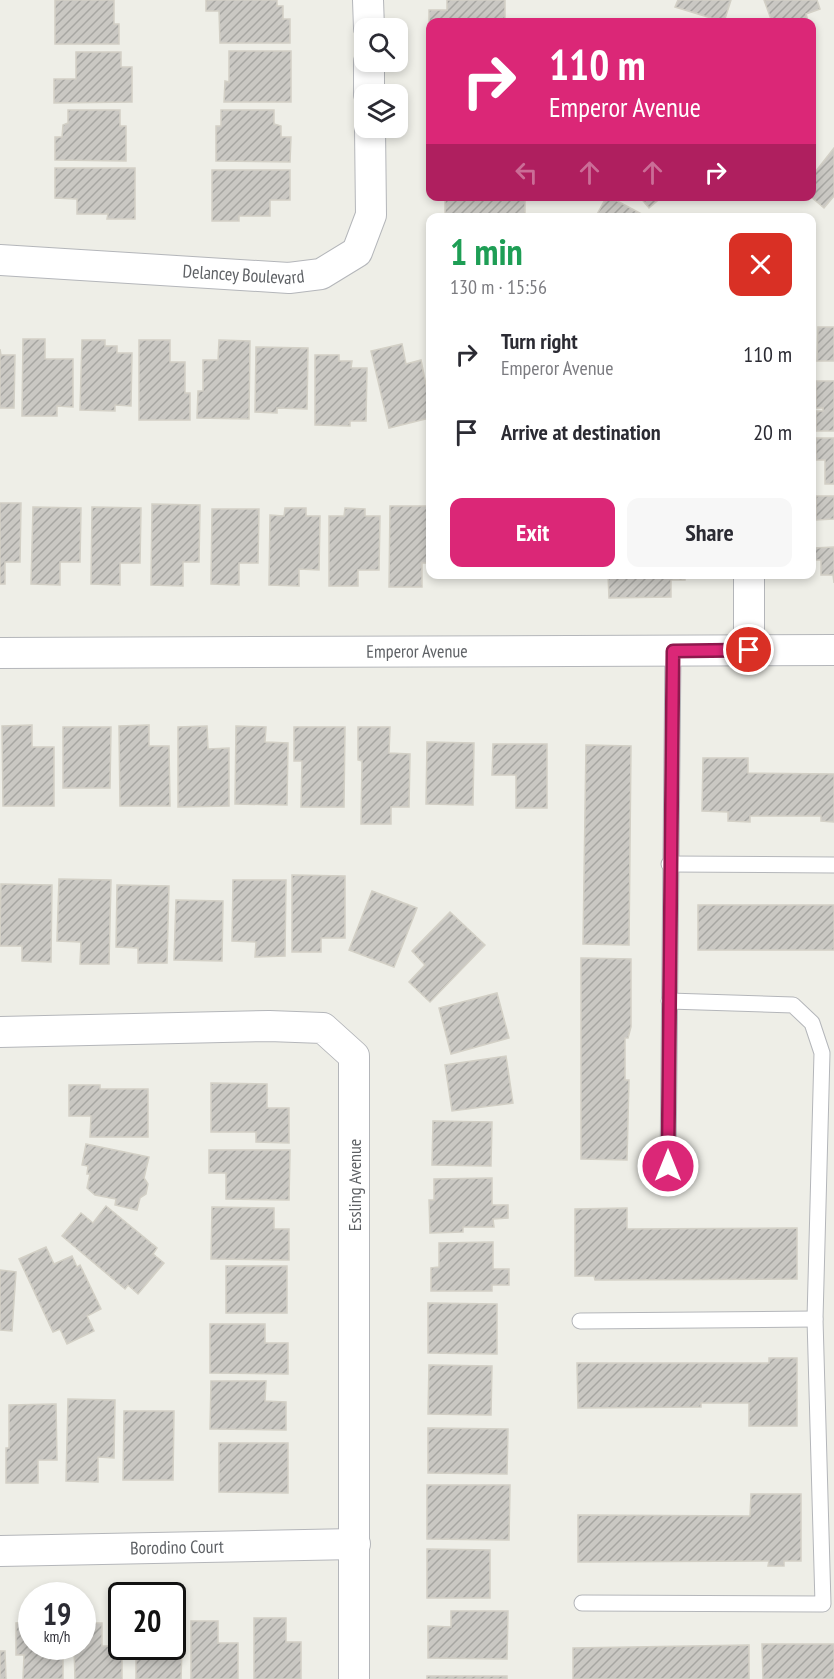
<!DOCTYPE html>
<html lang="en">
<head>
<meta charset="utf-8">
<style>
	:root { --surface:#fff; --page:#f7f7f7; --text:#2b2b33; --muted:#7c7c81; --accent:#db2777 }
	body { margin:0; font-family:"PT Sans Narrow",sans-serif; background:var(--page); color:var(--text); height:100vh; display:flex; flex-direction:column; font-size:22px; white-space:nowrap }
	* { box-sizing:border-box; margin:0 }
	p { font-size:20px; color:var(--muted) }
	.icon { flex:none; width:33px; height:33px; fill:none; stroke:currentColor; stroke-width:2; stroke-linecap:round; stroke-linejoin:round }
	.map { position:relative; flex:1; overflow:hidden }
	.side { position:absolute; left:426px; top:213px; width:390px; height:366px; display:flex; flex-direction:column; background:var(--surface); border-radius:12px; box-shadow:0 3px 9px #0003 }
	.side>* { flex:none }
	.banner { position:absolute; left:426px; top:18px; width:390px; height:183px; border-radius:12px; box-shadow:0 3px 9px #0003; background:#db2777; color:#fff; overflow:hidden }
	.controls { position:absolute; left:354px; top:18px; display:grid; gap:12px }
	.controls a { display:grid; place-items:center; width:54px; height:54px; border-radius:12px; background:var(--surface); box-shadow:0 3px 9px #0003; font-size:30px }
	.speed { position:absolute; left:18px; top:1582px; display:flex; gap:12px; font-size:30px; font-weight:700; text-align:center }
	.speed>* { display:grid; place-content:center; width:78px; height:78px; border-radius:50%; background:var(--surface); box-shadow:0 3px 9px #0003; line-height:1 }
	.speed small { font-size:15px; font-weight:400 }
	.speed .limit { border:3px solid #111; border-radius:9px; background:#fff; color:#111 }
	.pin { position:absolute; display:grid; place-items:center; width:51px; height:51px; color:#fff; margin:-26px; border:3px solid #fff; border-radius:50%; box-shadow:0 2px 6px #0007 }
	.me { position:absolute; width:66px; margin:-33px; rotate:0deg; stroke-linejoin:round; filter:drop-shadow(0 0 4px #0008) }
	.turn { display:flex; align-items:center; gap:21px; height:126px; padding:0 24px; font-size:27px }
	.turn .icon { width:78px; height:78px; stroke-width:2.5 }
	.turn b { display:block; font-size:42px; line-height:51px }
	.lanes { display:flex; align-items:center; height:57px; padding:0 24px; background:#0003; justify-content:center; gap:30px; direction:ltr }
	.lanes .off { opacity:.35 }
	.round { display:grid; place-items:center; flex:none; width:63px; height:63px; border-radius:12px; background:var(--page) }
	.head { display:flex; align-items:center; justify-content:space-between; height:102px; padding:0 24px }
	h1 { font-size:36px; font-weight:800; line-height:45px; color:#1e9e55 }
	.cta { display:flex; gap:12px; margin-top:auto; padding:12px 24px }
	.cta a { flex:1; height:69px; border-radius:12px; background:var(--accent); color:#fff; font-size:24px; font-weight:800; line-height:69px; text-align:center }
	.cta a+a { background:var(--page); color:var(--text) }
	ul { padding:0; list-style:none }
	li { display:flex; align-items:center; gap:18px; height:78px; padding:0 24px }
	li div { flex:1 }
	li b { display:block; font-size:22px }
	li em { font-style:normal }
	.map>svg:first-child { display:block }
</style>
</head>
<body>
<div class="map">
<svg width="834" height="1679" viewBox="0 0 834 1679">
	<defs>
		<pattern id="building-hatch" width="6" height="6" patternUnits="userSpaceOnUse" patternTransform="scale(1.5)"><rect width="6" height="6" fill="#cac8c3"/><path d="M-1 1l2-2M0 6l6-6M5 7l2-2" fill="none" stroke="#a7a6a2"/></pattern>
	</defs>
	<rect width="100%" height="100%" fill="#eeeee7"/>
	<g fill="url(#building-hatch)" stroke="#d3d0c6" stroke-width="1.5">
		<path d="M55 0H114V24H119V44H55Z"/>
		<path d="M206 0H277V6H283V19H290V43H220L219 11H206Z"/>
		<path d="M447 0H505V22H430L429 41V10H447Z"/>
		<path d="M678 0H731L724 22 675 7Z"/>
		<path d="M764 0H817L820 9 806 14 808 21 804 22H786L785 20 772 22Z"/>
		<path d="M229 51H291V102H224L225 81 229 82Z"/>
		<path d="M76 52H121V67H132V102L54 103V79H76Z"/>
		<path d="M68 110H120V126H126V161L55 160V137H62L63 125 68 123Z"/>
		<path d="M221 110H274V124L281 126V137H291L290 162 216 161V126H221Z"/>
		<path d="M834 148V196L824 208 810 196 812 176Z"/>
		<path d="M55 168H135V219H107L108 214H77V199L55 198Z"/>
		<path d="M212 170H290V200H270V216H239V221H212Z"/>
		<rect x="445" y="196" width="80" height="22"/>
		<path d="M607 196H608L649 218H595Z"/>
		<path d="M639 196H663L649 208Z"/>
		<path d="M818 327H834V361H817Z"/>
		<path d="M23 339H45V359H73V407L57 406V416H22Z"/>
		<path d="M82 340H105V346H117V353H132L131 406 115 405V411L80 410Z"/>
		<path d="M139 340H170V362H185V393H190V420H139Z"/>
		<path d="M219 340 250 341 249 419 197 418 198 391H203V360H218Z"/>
		<path d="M402 344 406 364 421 360 427 390 430 389V418L389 428 371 351Z"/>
		<path d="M256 347 308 348 307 409 277 408V413L255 412Z"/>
		<path d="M0 349 1 355H15L14 408H0Z"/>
		<path d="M315 355H339V361H352L351 368H367L366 421H350V426L315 425Z"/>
		<path d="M816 381H834V431H816V411H823V408H816Z"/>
		<path d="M816 438H834V484H825V460H816Z"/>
		<path d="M816 496H834V519L816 520Z"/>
		<path d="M0 503H21L20 562H5V584H0Z"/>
		<path d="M152 504 200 505 199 562H183V586L151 585Z"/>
		<path d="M390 506H430V563H422V587H389Z"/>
		<path d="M33 507 81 508 80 562H60V585L31 584Z"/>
		<path d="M92 507 141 508 140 563H120V585L91 584Z"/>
		<path d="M285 508H306V516H320L319 570 299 569V586L269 585 270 515 284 516Z"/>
		<path d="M345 508 365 509V516H380L379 570H358V586H329V516H344Z"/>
		<path d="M212 509H259L258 563H239V585L211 584Z"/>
		<path d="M834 547V583L833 575H821V560H814V548Z"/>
		<path d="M608 574H685V580H671V597L609 598Z"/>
		<path d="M32 725V747H54V806H3L2 726Z"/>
		<path d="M149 725V746H169L170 806H120L119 726Z"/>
		<path d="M207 726 208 749 229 748V806L178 807V727Z"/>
		<path d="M236 726 266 727 265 742 288 743 287 805 235 804Z"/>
		<path d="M63 727H111L110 788H63Z"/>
		<path d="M294 727H345L344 807H301L302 761H294Z"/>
		<path d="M358 727H390L389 753 410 754 409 807H391V824H361L362 761 358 760Z"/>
		<path d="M427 742 474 743 473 805 426 804Z"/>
		<path d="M493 744H547V808H516V775H492Z"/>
		<path d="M586 745 631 746 629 945 583 944Z"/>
		<path d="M703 758H748V773L834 774V822L821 821V816H750V822L728 821V812L702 811Z"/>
		<path d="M292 875 345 876V938H321V952H292Z"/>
		<path d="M59 879 111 880 109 964H80L81 942 57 941Z"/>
		<path d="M233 880H286L285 956 255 957 256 942 232 941Z"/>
		<path d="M1 884 52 885 51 962 22 961V946H0Z"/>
		<path d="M117 885 169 886 167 963H138V948L116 947Z"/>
		<path d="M372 891 417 908 394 967 349 950Z"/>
		<path d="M176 900 223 901 222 961 174 960Z"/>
		<rect x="698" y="905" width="136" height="45"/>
		<path d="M450 912 485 945 430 1002 409 982 425 965 412 951Z"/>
		<path d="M581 958 631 959V1027L628 1038H625V1080H629L627 1160 581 1159Z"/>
		<path d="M497 993 509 1038 451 1054 439 1008Z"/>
		<path d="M506 1056 513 1103 452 1111 445 1065Z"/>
		<path d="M211 1083 267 1084V1108H289V1143L256 1142V1132H211Z"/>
		<path d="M69 1085H100V1089H148V1137H90L91 1116H69Z"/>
		<path d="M433 1121 492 1122 491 1166 432 1165Z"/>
		<path d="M86 1144 149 1157 144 1178 148 1184 146 1194 140 1198 137 1210 115 1205 116 1199 95 1195 87 1188 90 1174H87L88 1166 82 1165Z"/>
		<path d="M209 1150H290L289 1200 226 1199V1173H209Z"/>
		<path d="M492 1178V1205H508V1218L493 1219 494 1227H463V1232L430 1233 429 1200H434V1179Z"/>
		<path d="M106 1206 157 1248 153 1254 164 1263 138 1294 128 1285 125 1289 62 1236 81 1213 93 1223Z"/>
		<path d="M212 1207 274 1208V1229H289V1260L211 1259Z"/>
		<path d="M627 1208V1229L797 1228V1279L595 1280 594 1276H575V1209Z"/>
		<path d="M493 1242V1269H509V1285H492V1291H431V1268L439 1267V1243Z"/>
		<path d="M46 1247 54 1264 72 1256 77 1267 80 1265 101 1309 87 1316 94 1331 67 1344 60 1329 53 1332 19 1259Z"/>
		<rect x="226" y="1266" width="61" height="47"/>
		<path d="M0 1270 16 1272 12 1331 0 1330Z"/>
		<path d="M428 1303 497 1304V1354L428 1353Z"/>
		<path d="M210 1324H265V1343H288V1374L210 1373Z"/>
		<path d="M769 1358H797V1426H749V1403H701V1407L578 1408 577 1363H769Z"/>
		<path d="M429 1365 492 1366 491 1415 428 1414Z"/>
		<path d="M211 1381H266L265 1401 286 1402V1430L210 1429Z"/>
		<path d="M68 1399 115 1400 114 1458 98 1457V1482L66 1481Z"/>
		<path d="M56 1404 57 1460H38V1483H6V1448H9V1405Z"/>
		<path d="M124 1411H174L173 1480H123Z"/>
		<path d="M428 1428 508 1429 507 1474 428 1473Z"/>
		<path d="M219 1443H288V1493L219 1492Z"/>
		<path d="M427 1485H510L509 1540 427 1539Z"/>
		<path d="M751 1494H801V1561H784V1566H768L769 1561 578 1562V1515L750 1516Z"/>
		<path d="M427 1549 490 1550V1598H427Z"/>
		<path d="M451 1611H508L507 1659 428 1658V1626L451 1627Z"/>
		<path d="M254 1618H286V1642H301V1679H254Z"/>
		<path d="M191 1621H218V1643H238V1679H191Z"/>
		<path d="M32 1622V1647H63V1679H23L24 1655H16V1623Z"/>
		<path d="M82 1623H102V1646H122V1679H75L74 1647H82Z"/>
		<path d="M762 1644H834V1679H763Z"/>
		<path d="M749 1645V1679H573V1648Z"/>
		<path d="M131 1647 182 1649 181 1679H136V1654H131Z"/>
		<path d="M0 1651H5L6 1679H0Z"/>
		<rect x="427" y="1676" width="80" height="3"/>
	</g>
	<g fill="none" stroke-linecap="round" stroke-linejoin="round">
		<g stroke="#b4b6ba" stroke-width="17">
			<g id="lane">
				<path d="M669 864 834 865"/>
				<path d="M668 1166 673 651"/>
				<path d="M580 1321 815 1319"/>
				<path d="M582 1603 823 1604 815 1319 822 1053 812 1023 793 1005 669 1001"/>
			</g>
		</g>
		<g stroke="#b4b6ba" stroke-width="32">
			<g id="street">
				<path d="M368 0 369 28"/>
				<path d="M369 62V94"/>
				<path id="s1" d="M0 260 289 278 321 274 357 252 371 215 370 128"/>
				<path d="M749 574V649"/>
				<path id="s2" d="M0 653 834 650"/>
				<path d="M0 1032 269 1026 323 1028 354 1056V1679"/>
				<path id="s3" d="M0 1551 355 1544"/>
			</g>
		</g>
		<use href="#lane" stroke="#fff" stroke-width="15"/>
		<use href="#street" stroke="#fff" stroke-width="30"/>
	</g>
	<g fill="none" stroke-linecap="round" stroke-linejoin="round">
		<g stroke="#8e194d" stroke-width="15">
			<path id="route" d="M668 1166 673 651 749 650"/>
		</g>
		<use href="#route" stroke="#db2777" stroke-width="10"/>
	</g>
	<g text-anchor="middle" stroke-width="5" stroke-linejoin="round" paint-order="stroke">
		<g font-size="18" fill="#5e6165" stroke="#fff">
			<text dy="6" stroke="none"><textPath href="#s1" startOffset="244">Delancey Boulevard</textPath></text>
			<text dy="6" stroke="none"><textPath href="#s2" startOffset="417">Emperor Avenue</textPath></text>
			<text transform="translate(355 1185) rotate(-90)" y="6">Essling Avenue</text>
			<text dy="6" stroke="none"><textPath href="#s3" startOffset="177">Borodino Court</textPath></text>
		</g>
	</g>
</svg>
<div class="controls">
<a><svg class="icon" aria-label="search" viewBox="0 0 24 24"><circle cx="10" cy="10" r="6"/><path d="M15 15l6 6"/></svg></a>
<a><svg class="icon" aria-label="layers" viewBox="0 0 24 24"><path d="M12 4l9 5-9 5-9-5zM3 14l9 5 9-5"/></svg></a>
</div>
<div class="speed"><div>19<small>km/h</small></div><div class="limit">20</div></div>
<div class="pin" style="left:749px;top:650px;background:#d93025"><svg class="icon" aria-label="arrive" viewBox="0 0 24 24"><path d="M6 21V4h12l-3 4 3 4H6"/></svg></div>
<svg class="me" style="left:668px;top:1166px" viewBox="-20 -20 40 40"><circle r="17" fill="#db2777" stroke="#fff" stroke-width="3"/><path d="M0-11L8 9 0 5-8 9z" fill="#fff"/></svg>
<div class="banner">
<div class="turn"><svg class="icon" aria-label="right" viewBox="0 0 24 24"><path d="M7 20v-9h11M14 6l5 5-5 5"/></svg><div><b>110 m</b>Emperor Avenue</div></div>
<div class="lanes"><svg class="icon off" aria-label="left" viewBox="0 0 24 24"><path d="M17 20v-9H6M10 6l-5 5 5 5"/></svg><svg class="icon off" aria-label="ahead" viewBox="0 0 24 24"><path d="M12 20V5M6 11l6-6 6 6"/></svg><svg class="icon off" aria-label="ahead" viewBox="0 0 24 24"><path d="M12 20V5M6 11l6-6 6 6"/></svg><svg class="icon" aria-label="right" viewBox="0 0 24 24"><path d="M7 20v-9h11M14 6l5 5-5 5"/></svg></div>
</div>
<section class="side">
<div class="head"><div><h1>1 min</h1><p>130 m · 15:56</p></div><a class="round" style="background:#d93025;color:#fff"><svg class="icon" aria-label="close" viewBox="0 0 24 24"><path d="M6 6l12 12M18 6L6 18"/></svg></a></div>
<ul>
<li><svg class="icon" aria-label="right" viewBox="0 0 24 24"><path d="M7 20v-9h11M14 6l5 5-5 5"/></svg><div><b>Turn right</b><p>Emperor Avenue</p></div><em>110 m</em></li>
<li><svg class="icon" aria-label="arrive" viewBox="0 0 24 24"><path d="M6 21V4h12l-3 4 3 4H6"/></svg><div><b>Arrive at destination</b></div><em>20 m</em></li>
</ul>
<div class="cta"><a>Exit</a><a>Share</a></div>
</section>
</div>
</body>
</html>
